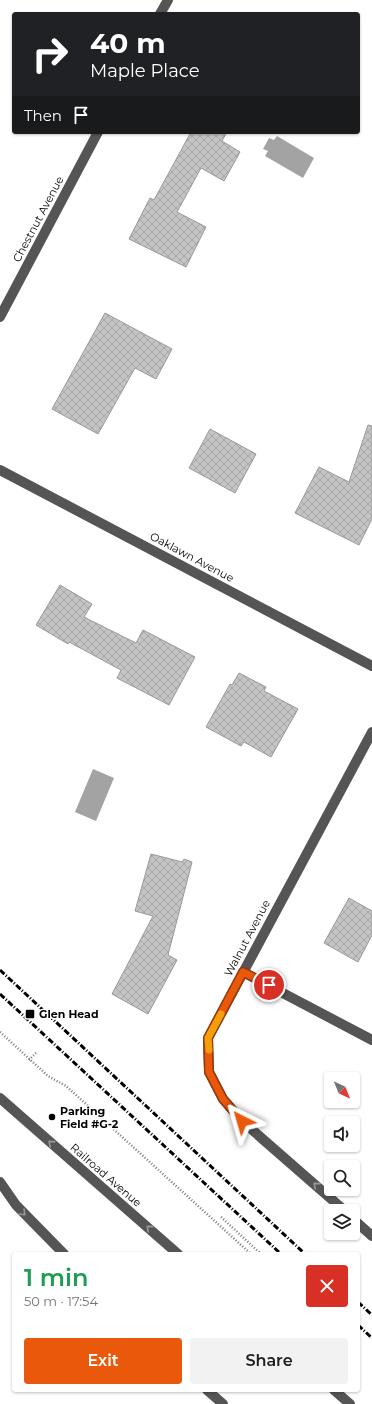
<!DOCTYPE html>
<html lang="en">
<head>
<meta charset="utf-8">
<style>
	:root { --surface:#fff; --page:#f2f2f2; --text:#202124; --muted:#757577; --accent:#ea580c }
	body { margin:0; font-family:Montserrat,sans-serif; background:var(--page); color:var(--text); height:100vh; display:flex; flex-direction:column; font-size:15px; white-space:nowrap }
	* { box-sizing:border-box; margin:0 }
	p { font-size:13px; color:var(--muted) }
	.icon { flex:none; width:22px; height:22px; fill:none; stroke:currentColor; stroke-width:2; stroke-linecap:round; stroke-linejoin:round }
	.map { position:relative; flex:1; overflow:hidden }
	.sheet { position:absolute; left:12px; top:1252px; width:348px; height:140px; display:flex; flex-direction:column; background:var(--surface); border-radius:4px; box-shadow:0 1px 3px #0004 }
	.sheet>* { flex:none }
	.banner { position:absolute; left:12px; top:12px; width:348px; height:122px; border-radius:4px; box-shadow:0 1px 3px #0004; background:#202124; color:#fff; overflow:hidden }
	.needle { width:26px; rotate:137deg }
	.buttons { position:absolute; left:324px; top:1072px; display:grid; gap:8px }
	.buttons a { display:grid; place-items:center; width:36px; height:36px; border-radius:4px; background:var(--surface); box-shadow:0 1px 3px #0004; font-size:20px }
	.pin { position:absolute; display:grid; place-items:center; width:34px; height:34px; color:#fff; margin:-17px; border:2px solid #fff; border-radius:50%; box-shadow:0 1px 4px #0007 }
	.me { position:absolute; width:44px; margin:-22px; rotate:320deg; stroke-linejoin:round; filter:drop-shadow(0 0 3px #0008) }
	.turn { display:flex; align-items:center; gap:14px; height:84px; padding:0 12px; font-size:18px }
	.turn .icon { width:52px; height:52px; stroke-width:2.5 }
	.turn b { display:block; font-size:28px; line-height:34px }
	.then { display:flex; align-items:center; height:38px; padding:0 12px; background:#0003; gap:8px; font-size:15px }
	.round { display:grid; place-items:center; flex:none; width:42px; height:42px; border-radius:4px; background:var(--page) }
	.head { display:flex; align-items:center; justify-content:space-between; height:68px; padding:0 12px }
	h1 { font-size:24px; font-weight:600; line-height:30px; color:#1e9e55 }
	.primary-button { display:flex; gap:8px; margin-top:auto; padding:8px 12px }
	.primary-button a { flex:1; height:46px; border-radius:4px; background:var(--accent); color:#fff; font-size:16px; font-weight:600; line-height:46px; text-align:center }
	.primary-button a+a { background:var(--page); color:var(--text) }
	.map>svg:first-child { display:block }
</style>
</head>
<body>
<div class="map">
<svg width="372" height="1404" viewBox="0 0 372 1404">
	<defs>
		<pattern id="building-cross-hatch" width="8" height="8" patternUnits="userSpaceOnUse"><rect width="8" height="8" fill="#c4c4c4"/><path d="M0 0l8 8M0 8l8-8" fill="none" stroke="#a7a7a7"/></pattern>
	</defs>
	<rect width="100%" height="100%" fill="#fff"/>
	<g fill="#a3a3a3">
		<path d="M277 136 314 158 303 178 265 156 268 151 263 149 269 138 274 140Z"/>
		<path d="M93 769 114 778 96 821 75 812Z"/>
	</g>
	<g fill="url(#building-cross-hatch)" stroke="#999">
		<path d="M191 132H227L222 141 240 152 224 181 201 168 177 212 206 227 186 267 129 239 150 198 154 200Z"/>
		<path d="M105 313 172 349 156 379 135 368 98 434 52 409Z"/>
		<path d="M368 425 372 426V519L359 545 295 513 319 467 349 482Z"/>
		<path d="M210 429 256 454 235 493 189 468Z"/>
		<path d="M60 585 92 604 84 617 136 643 143 630 195 657 169 705 117 678 121 670 69 642 68 644 36 625Z"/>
		<path d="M239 673 266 687 264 691 298 709 271 757 244 742 241 746 206 727 230 684 232 685Z"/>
		<path d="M151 854 182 862 184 859 192 862 168 955 177 960 148 1014 112 994 153 916 135 911Z"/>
		<path d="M349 898 372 911V935L358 962 324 943Z"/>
	</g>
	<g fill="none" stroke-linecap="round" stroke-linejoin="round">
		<g stroke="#777" stroke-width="2.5" stroke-dasharray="1 2" stroke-linecap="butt">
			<path d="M0 1032 48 1076 66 1086 251 1254"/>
			<path d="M29 1060 36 1053"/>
			<path d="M221 1217 261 1254"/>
		</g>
		<g stroke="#555" stroke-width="10">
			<path d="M160 14 168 0"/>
			<path d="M0 317 98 132"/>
			<path d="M0 470 372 666"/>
			<path d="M243 972 372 1040"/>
			<path d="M0 1098 178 1254"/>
			<path d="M0 1182 16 1205 64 1254"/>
			<path d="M345 1211 242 1121 223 1099 209 1072 208 1038 372 732"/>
			<path d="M353 1219 372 1236"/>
			<path d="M207 1390 223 1404"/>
			<path d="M334 1390 350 1404"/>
		</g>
		<g stroke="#000" stroke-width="3" stroke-dasharray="6 2 1 2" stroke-linecap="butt">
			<path d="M0 970 305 1254"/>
			<path d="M0 994 281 1254"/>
			<path d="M358 1302 372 1315"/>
			<path d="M358 1325 372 1338"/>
		</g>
	</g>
	<defs><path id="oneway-chevron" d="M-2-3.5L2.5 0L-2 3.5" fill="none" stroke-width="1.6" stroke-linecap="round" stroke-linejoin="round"/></defs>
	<g stroke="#999">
		<use href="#oneway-chevron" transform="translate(51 1143) rotate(-139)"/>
		<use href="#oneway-chevron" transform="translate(316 1185) rotate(-139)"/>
		<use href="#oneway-chevron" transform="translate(23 1213) rotate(45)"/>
		<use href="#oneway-chevron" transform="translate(149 1228) rotate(-139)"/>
	</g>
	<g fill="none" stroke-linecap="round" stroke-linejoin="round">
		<g stroke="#983908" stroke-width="10">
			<path id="route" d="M242 1121 223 1099 209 1072 208 1038 243 972 269 985"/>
		</g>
		<use href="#route" stroke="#ea580c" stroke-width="7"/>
		<path stroke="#f59e0b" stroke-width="7" d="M209 1050 208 1038 221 1014"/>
	</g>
	<g fill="#000" stroke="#fff" stroke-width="1.5">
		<rect x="25" y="1009" width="10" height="10" rx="2"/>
		<circle cx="52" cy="1117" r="4"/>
	</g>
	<g text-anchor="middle" stroke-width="3" stroke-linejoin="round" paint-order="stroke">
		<g font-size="11" fill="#000" stroke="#fff">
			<text transform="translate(38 219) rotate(-62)" y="4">Chestnut Avenue</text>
			<text transform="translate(192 557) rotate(28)" y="4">Oaklawn Avenue</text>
			<text transform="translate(247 938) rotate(-62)" y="4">Walnut Avenue</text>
			<text transform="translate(106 1175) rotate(41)" y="4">Railroad Avenue</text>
		</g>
		<g font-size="11" font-weight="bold" fill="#000" stroke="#fff" text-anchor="start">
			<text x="39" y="1018">Glen Head</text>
			<text x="60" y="1115">Parking<tspan x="60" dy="13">Field #G-2</tspan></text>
		</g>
	</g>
</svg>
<div class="buttons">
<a><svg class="needle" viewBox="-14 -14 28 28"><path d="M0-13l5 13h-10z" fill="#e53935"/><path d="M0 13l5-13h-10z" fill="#757577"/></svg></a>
<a><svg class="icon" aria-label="sound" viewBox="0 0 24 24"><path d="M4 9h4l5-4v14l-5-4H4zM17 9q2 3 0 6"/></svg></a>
<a><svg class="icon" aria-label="search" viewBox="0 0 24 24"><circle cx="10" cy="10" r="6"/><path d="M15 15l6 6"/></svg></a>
<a><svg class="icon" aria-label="layers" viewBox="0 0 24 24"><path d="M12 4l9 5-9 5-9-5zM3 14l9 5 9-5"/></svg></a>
</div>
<div class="pin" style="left:269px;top:985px;background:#d93025"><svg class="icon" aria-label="arrive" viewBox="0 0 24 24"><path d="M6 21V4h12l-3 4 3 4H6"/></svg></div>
<svg class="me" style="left:242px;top:1121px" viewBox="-20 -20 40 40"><path d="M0-17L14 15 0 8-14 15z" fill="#ea580c" stroke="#fff" stroke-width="4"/></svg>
<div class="banner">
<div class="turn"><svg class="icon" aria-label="right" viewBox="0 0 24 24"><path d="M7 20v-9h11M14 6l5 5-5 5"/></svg><div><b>40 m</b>Maple Place</div></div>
<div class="then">Then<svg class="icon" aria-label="arrive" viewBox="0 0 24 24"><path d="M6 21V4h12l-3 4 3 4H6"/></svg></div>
</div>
<section class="sheet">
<div class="head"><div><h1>1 min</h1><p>50 m · 17:54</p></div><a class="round" style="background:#d93025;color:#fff"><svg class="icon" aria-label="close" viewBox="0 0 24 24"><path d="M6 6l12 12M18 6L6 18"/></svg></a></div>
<div class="primary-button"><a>Exit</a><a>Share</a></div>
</section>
</div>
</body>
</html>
